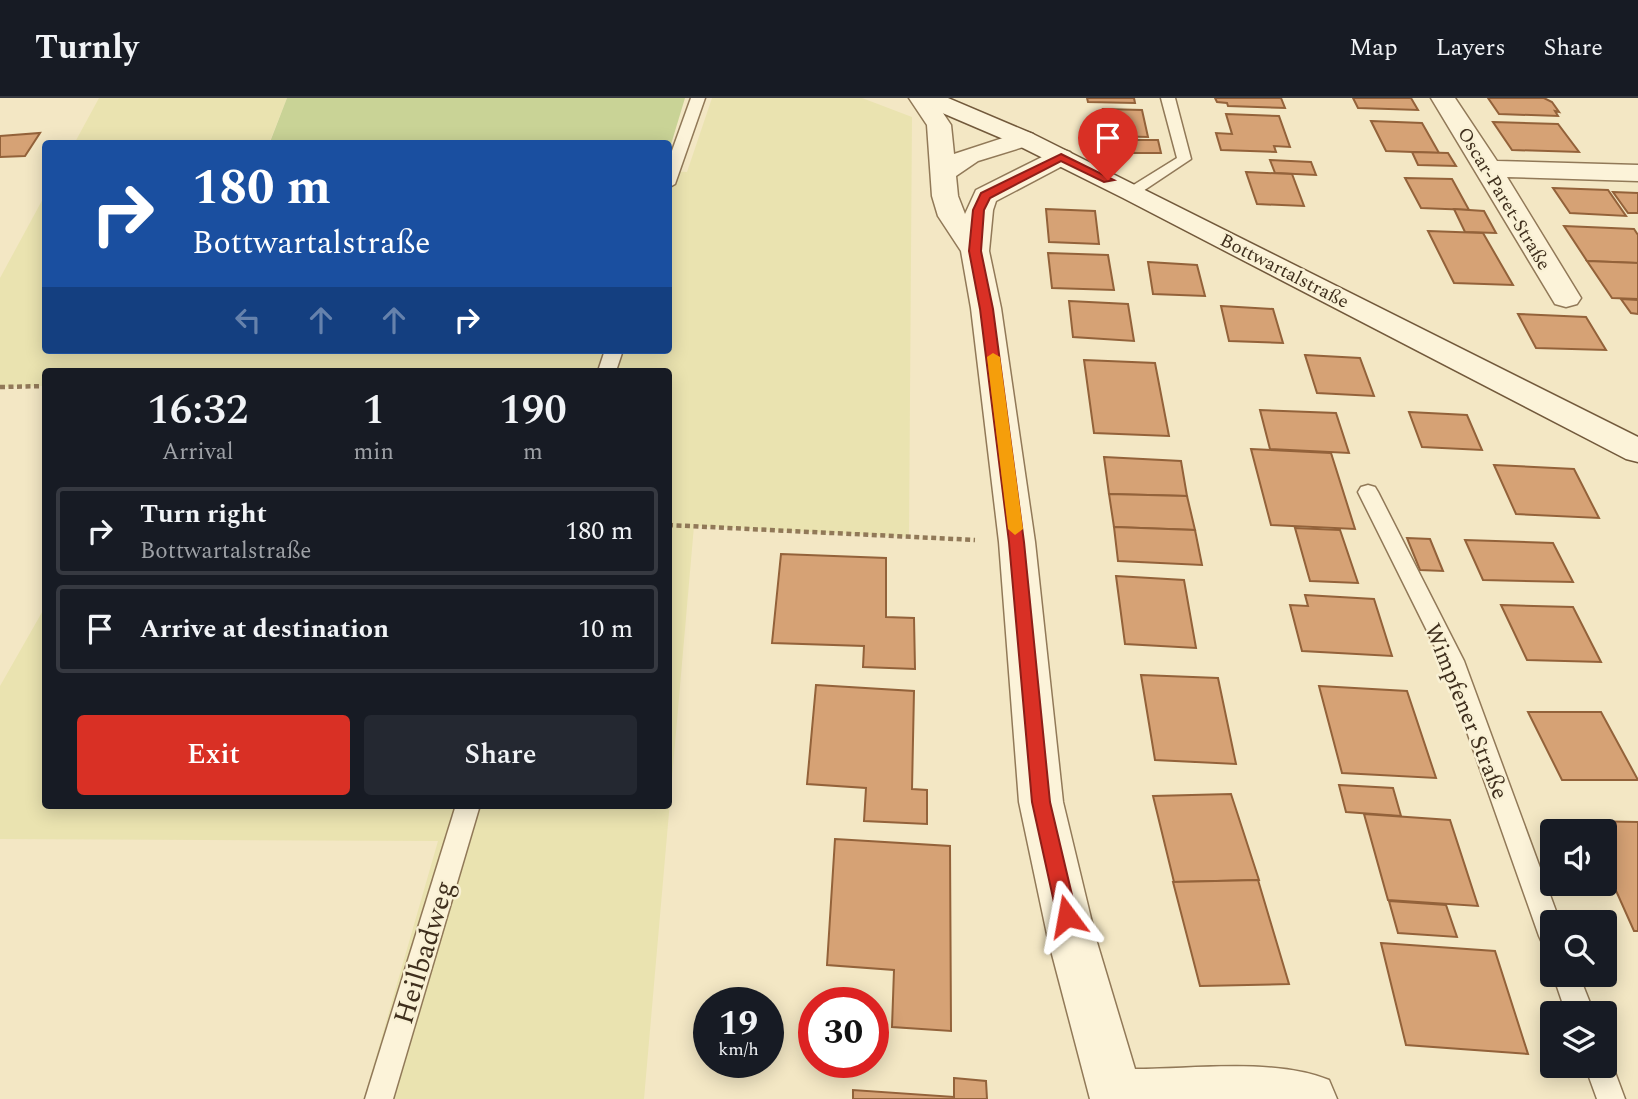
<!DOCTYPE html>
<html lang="en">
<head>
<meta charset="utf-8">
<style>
	:root { --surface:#171b24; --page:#242831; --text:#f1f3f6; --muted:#9ea1a6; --line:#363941; --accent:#d93025 }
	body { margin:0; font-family:Spectral,serif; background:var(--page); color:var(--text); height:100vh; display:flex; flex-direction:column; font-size:26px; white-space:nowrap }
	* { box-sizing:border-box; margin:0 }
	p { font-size:23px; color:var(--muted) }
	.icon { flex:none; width:38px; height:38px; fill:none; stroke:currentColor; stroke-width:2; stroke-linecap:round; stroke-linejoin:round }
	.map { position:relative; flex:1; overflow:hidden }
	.panel { position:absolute; left:42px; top:270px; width:630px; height:441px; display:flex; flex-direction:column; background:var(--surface); border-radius:7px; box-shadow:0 4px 18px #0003 }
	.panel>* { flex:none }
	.banner { position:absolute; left:42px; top:42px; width:630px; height:214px; border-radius:7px; box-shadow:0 4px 18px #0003; background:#1a4fa0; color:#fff; overflow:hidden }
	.controls { position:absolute; left:1540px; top:721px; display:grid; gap:14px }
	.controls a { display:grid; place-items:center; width:77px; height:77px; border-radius:7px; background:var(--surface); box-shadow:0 4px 18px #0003; font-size:35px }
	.speed { position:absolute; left:693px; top:889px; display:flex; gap:14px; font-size:35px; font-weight:700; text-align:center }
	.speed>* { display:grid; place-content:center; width:91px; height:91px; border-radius:50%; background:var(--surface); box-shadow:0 4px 18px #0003; line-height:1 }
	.speed small { font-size:18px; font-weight:400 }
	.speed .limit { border:10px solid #d22; background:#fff; color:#111 }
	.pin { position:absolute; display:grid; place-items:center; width:60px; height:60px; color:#fff; margin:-72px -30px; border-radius:50% 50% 50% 0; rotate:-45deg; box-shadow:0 0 7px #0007 }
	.pin .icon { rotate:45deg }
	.me { position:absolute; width:77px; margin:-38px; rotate:347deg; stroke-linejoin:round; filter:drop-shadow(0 0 5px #0008) }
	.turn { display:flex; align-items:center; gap:24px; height:147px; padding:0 35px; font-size:32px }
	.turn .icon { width:91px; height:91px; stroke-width:2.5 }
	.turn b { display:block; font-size:49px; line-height:60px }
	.lanes { display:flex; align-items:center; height:66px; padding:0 35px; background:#0003; justify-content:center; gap:35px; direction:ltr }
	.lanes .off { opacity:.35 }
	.eta { display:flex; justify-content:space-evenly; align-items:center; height:119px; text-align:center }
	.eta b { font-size:42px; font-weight:600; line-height:49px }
	.action { display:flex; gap:14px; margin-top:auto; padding:14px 35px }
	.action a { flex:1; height:80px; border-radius:7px; background:var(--accent); color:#fff; font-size:28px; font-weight:600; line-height:80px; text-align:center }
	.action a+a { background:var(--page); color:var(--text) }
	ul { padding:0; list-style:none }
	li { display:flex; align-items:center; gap:21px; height:88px; margin:0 14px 10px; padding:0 21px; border:4px solid var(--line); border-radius:7px }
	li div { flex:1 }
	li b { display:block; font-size:26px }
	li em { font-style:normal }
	header { display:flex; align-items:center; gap:42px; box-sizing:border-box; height:98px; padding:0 35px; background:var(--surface); border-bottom:2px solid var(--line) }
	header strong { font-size:33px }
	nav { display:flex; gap:38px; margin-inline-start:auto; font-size:24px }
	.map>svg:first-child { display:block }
</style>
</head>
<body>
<header>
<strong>Turnly</strong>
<nav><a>Map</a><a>Layers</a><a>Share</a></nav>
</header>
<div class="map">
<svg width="1638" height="1001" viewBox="0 0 1638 1001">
	<rect width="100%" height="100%" fill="#f3e7c4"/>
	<g fill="#eae3b0">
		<path d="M99 0H287L270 43 294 45 74 46Z"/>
		<path d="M712 0H862L912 19 909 439 694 428 644 1001H364L438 743 0 741V588L45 509 46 707H668V273H46L45 288 0 289V180L45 97 46 252H668L669 73 687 74Z"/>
	</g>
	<path fill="#c9d396" d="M287 0H685L669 53 668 46 270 44Z"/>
	<g fill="#d6a275" stroke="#93623a" stroke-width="2">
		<path d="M1087 0H1134L1135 5 1088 4Z"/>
		<path d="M1215 0H1281L1285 10 1228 8 1227 5 1217 4Z"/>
		<path d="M1353 0H1411L1418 12 1358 10Z"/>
		<path d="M1488 0H1544L1552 4 1559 14 1555 13 1558 18 1499 16Z"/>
		<path d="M1103 11 1142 12 1148 39 1108 38Z"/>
		<path d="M1226 16 1279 18 1290 49 1274 48 1276 54 1221 52 1216 35 1232 36Z"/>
		<path d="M1371 23 1422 25 1439 55 1386 53Z"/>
		<path d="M1493 24 1558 26 1579 54 1512 52Z"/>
		<path d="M40 35 25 58 0 59V38Z"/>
		<path d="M1129 42H1158L1161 55H1132Z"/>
		<path d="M1412 54 1448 55 1456 68 1418 67Z"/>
		<path d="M1270 62 1311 64 1316 77 1275 75Z"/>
		<path d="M1246 74 1292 76 1304 108 1257 106Z"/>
		<path d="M1405 80 1452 81 1469 112 1421 110Z"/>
		<path d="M1553 90 1608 92 1626 118 1570 115Z"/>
		<path d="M1613 94 1638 95V115H1628Z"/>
		<path d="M1046 111 1095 113 1099 146 1049 144Z"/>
		<path d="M1454 111 1484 113 1496 135 1465 134Z"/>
		<path d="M1564 128 1634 131 1638 137V165L1587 163Z"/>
		<path d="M1428 133 1483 135 1513 187 1454 185Z"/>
		<path d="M1048 155 1108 157 1114 192 1052 190Z"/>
		<path d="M1587 163 1638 165V201L1612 200Z"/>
		<path d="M1148 164 1197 167 1205 198 1153 196Z"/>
		<path d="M1621 201 1638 202V216L1631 215Z"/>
		<path d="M1069 203 1128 206 1134 243 1073 239Z"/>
		<path d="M1221 208 1273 211 1283 245 1229 243Z"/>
		<path d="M1518 216 1586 219 1606 252 1536 250Z"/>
		<path d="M1305 257 1360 260 1374 298 1317 295Z"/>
		<path d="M1084 262 1155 265 1169 338 1094 335Z"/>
		<path d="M1260 312 1336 315 1349 355 1270 351Z"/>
		<path d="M1409 314 1467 317 1482 352 1422 349Z"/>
		<path d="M1251 351 1331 355 1355 431 1271 427Z"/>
		<path d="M1104 359 1181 363 1187 398 1109 396Z"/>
		<path d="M1494 367 1574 371 1599 420 1516 416Z"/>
		<path d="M1109 396 1187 398 1195 432 1114 429Z"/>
		<path d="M1114 429 1195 432 1202 467 1118 463Z"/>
		<path d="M1295 430 1340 432 1358 485 1310 483Z"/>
		<path d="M1407 440 1430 441 1443 473 1420 472Z"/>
		<path d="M1465 442 1553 445 1573 484 1483 482Z"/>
		<path d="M781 456 886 460V519L914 520 915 571 863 569 864 548 772 545Z"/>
		<path d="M1116 478 1184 482 1196 550 1125 546Z"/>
		<path d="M1305 497 1374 501 1392 558 1302 553 1290 507 1308 508Z"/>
		<path d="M1501 507 1573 509 1601 564 1527 562Z"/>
		<path d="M1141 577 1218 580 1236 666 1155 662Z"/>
		<path d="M816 587 914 593 912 691 927 692V726L864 723 866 690 807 686Z"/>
		<path d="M1319 588 1407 593 1436 680 1342 675Z"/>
		<path d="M1528 614H1601L1638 682H1562Z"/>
		<path d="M1339 687 1393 690 1401 718 1346 714Z"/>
		<path d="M1231 696 1259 782 1174 784 1153 698Z"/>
		<path d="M1364 716 1450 722 1478 808 1388 802Z"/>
		<path d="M1584 723 1638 724V833H1634L1605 768V733H1589Z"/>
		<path d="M835 741 950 748 951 933 892 929 894 872 827 867Z"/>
		<path d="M1258 782 1289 886 1200 888 1173 784Z"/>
		<path d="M1389 803 1446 807 1457 839 1398 835Z"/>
		<path d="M1381 845 1495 853 1528 956 1406 947Z"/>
		<path d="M954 980 986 983 987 1001H853V992L954 999Z"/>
	</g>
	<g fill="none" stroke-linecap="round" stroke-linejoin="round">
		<g stroke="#917958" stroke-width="3">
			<g id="lane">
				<path d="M691 0H705L675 86 668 90V64Z"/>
				<path d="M1161 0H1175L1191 61 1137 97H1127L1125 94 1127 91 1177 60Z"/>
				<path d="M605 252H623L616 273H598Z"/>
				<path d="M1368 387 1375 389 1378 394 1464 563 1560 824H1552V850L1543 847 1539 838 1442 563 1358 394 1361 389Z"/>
				<path d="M456 707H480L393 1001H365Z"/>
				<path d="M1553 877H1579L1594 915H1566Z"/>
				<path d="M1605 956 1609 958 1625 1001H1597L1585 968H1605Z"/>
			</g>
		</g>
		<g stroke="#917958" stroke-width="3">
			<g id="street">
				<path d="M909 0H933L951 27 954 56 1024 33 1033 36 1037 41 1033 46 978 63 956 78 958 98 965 116 976 92 1052 54 1061 51 1070 54 1074 59 1070 64 996 103 993 112 989 153 1001 210 1035 444 1063 704 1096 841 1135 971C1194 971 1275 960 1329 982L1337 1001H1090L1048 841 1019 704 999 444 971 210 961 153 938 118 932 98 927 27Z"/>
				<path d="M1431 0H1455L1497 63 1638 67V83L1507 79 1581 200 1577 206 1566 209 1555 206Z"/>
			</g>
		</g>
		<g stroke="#72593b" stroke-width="3">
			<path id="secondary" d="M915 0H948L1033 36 1638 339V364L1626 361 1123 100 1015 46 919 5Z"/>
		</g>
		<g stroke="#917958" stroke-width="4.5" stroke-dasharray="5 3.5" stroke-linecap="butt">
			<path d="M0 289 46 288"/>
			<path d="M668 427 975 442"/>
		</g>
		<use href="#lane" fill="#fcf3d9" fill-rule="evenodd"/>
		<use href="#street" fill="#fcf3d9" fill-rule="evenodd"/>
		<use href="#secondary" fill="#fcf3d9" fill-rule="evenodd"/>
	</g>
	<path fill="#d93025" stroke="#8d1f18" stroke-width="2" d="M1061 56 1114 82 1104 84 1061 63 990 100 984 112 981 153 993 211 1024 444 1050 704 1077 818 1074 825 1067 827 1060 825 1057 818 1032 704 1009 444 980 211 969 153 973 112 981 95Z"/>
	<path fill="#f59e0b" d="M993 255 1000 259 1023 431 1015 437 1008 431 987 259Z"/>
	<g text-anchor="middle" stroke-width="5" stroke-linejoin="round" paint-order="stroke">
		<g font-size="19" fill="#3f2f1d" stroke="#f9f1d5">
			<text transform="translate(1505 100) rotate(59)" y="7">Oscar-Paret-Straße</text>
			<text transform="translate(1285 172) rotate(27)" y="7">Bottwartalstraße</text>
		</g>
		<g font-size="23" fill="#3f2f1d" stroke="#f9f1d5">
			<text transform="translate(1467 613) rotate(68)" y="8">Wimpfener Straße</text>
		</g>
		<g font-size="28" fill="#3f2f1d" stroke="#f9f1d5">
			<text transform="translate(423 854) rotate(-73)" y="10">Heilbadweg</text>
		</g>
	</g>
</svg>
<div class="controls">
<a><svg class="icon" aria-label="sound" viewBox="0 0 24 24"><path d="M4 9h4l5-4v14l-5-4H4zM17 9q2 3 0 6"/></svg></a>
<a><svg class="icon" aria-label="search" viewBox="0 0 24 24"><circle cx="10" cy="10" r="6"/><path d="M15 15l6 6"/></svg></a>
<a><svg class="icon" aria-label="layers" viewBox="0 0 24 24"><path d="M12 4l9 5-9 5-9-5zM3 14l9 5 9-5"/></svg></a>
</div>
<div class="speed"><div>19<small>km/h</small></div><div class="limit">30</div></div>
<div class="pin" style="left:1108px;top:82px;background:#d93025"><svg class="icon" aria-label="arrive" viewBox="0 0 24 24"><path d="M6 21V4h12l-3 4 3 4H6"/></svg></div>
<svg class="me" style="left:1067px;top:818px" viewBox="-20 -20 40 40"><path d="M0-17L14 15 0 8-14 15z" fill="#d93025" stroke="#fff" stroke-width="4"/></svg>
<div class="banner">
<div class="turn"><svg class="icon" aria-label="right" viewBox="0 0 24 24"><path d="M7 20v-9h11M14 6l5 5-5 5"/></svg><div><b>180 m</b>Bottwartalstraße</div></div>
<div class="lanes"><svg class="icon off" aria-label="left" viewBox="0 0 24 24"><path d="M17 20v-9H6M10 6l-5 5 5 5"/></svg><svg class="icon off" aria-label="ahead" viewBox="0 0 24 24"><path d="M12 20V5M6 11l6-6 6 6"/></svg><svg class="icon off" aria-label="ahead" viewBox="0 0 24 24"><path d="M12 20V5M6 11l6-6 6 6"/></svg><svg class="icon" aria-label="right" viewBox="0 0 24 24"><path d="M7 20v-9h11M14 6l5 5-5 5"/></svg></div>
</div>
<section class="panel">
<div class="eta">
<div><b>16:32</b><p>Arrival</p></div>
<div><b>1</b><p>min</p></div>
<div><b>190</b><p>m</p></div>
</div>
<ul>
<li><svg class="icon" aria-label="right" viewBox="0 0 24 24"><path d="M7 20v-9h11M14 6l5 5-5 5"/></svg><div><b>Turn right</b><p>Bottwartalstraße</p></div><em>180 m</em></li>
<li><svg class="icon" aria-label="arrive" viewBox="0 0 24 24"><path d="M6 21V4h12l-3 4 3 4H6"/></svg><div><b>Arrive at destination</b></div><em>10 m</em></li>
</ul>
<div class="action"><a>Exit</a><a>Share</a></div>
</section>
</div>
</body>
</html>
